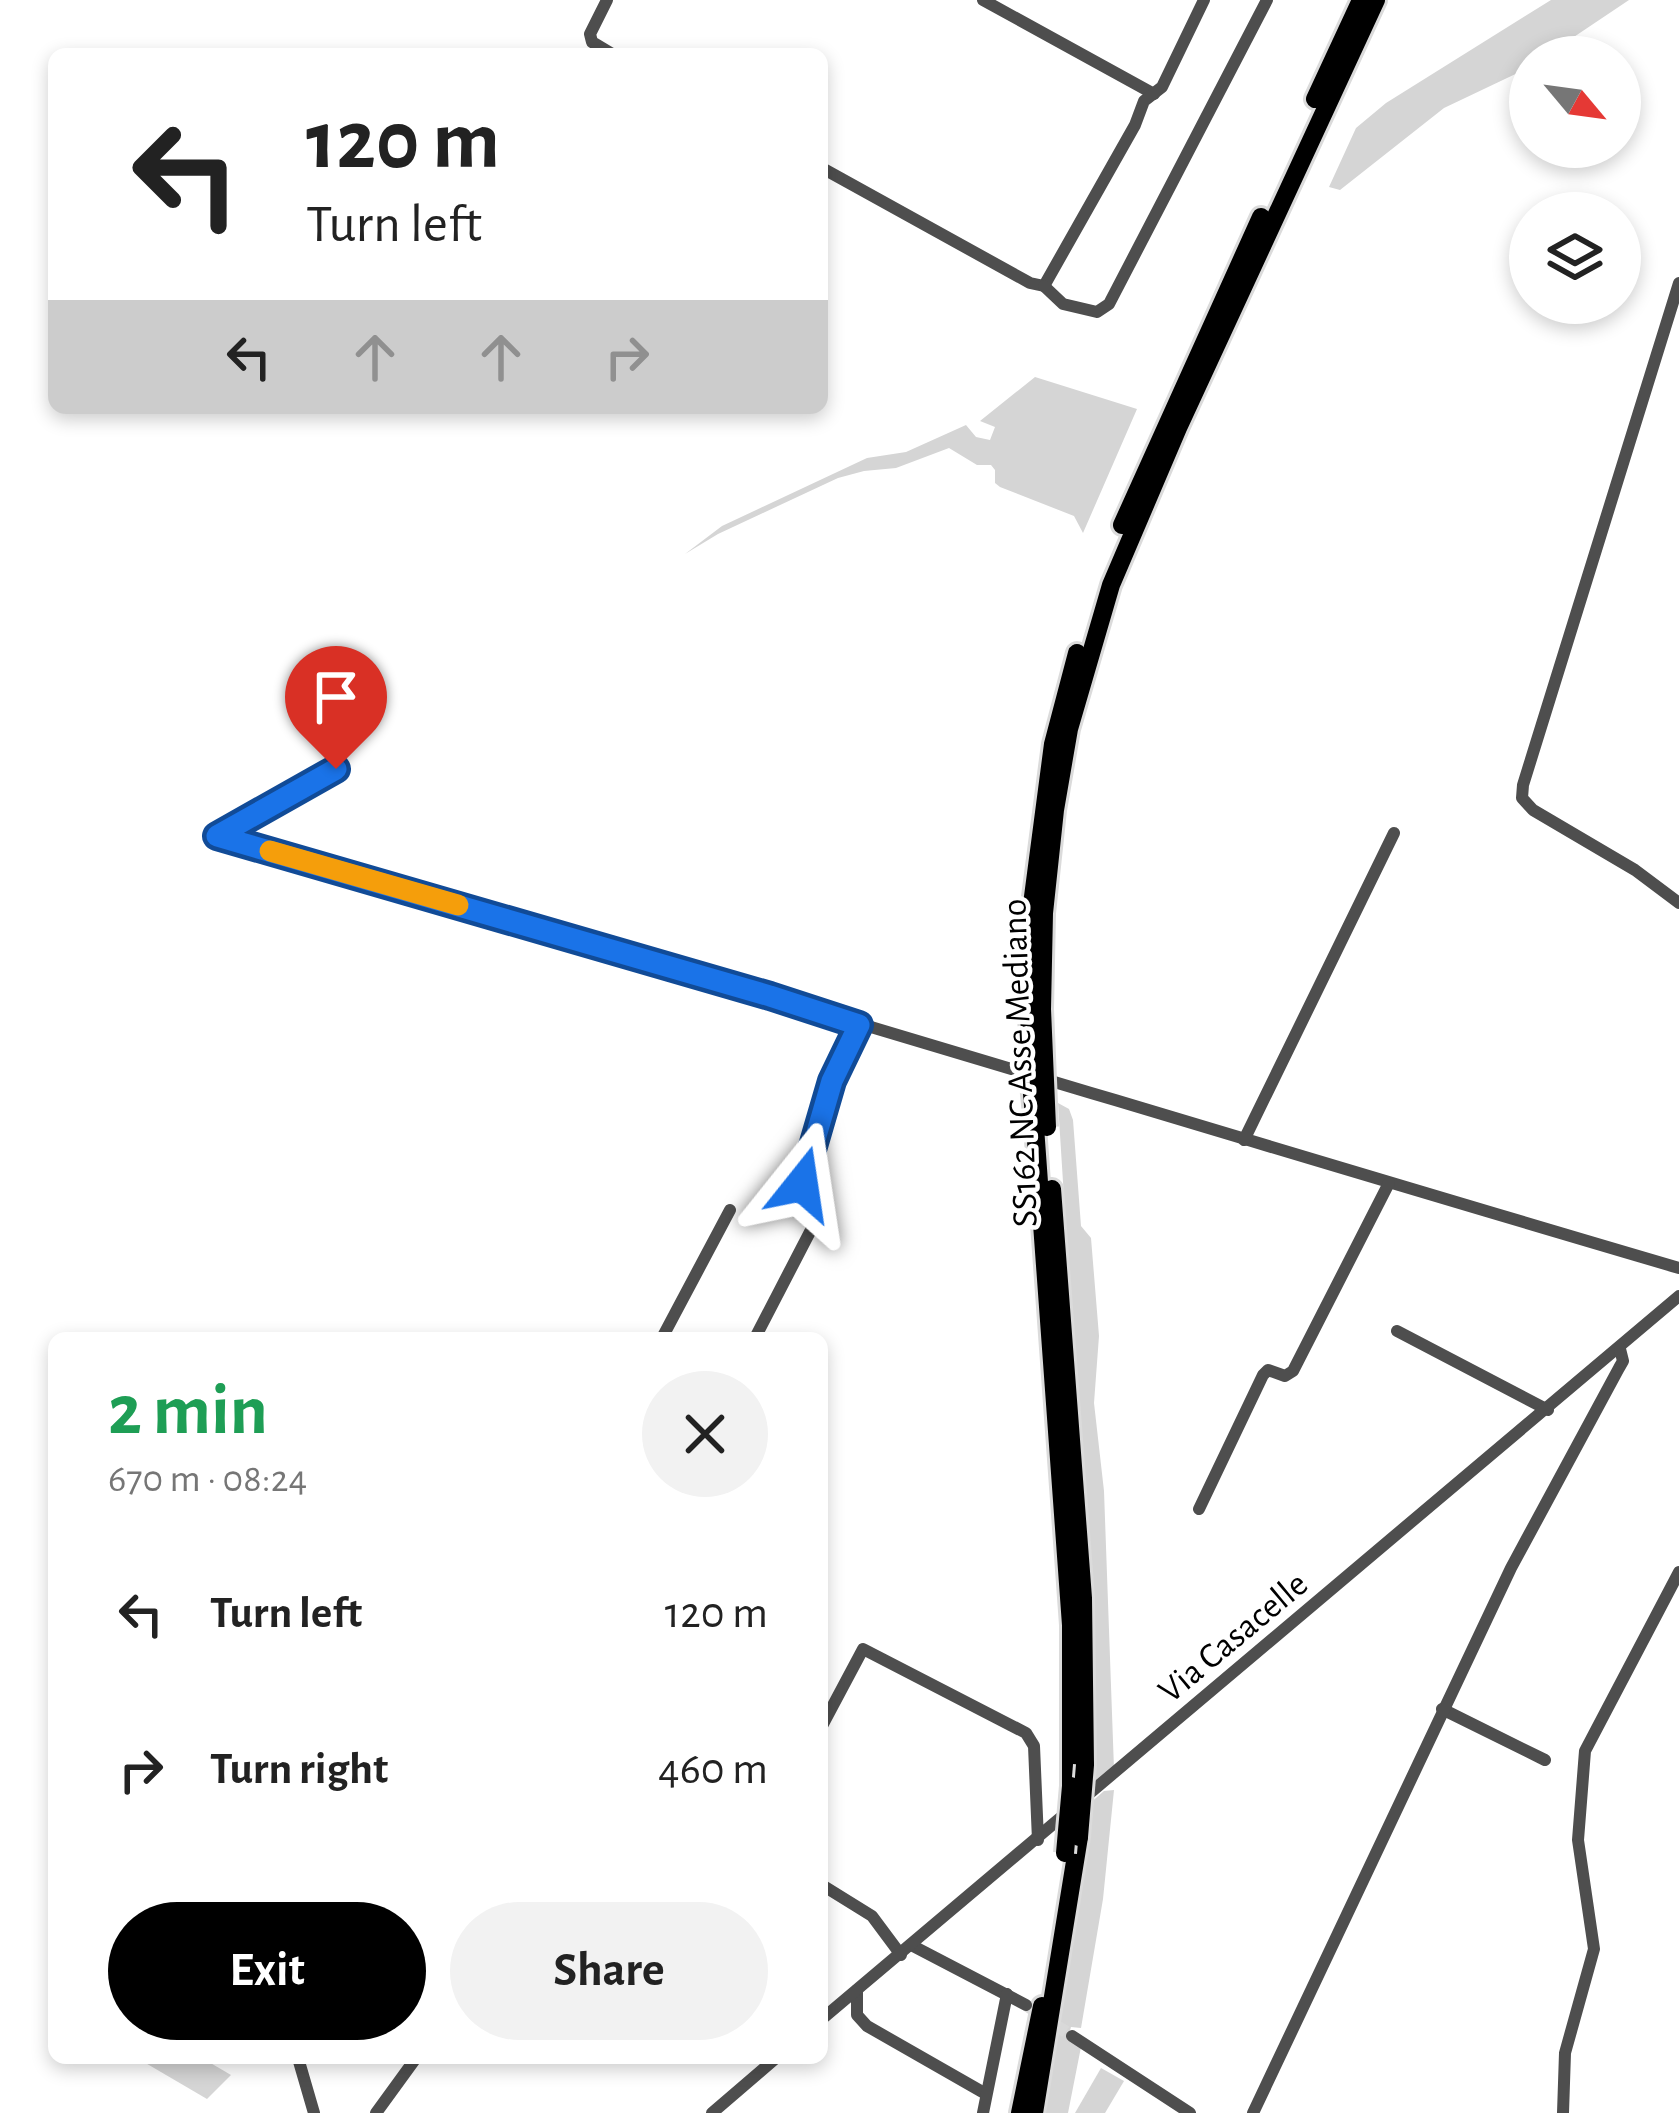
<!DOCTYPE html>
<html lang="en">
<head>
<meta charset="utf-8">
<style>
	:root { --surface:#fff; --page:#f2f2f2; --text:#222; --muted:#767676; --accent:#000 }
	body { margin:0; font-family:"Alegreya Sans",sans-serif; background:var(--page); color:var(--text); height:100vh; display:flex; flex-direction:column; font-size:45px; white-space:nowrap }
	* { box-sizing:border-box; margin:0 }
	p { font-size:39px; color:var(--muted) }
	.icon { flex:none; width:66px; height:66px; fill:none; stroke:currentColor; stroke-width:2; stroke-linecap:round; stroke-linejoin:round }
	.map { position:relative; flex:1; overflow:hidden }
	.drawer { position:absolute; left:48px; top:1332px; width:780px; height:732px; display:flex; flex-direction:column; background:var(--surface); border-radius:18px; box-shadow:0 6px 18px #0003 }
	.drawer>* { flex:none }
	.hud { position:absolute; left:48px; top:48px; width:780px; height:366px; border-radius:18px; box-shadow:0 6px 18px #0003; background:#fff; color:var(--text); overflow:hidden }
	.needle { width:78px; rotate:119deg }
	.fabs { position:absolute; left:1509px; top:36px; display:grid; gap:24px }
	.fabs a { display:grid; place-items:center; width:132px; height:132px; border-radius:50%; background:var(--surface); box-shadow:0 6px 18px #0003; font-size:60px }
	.pin { position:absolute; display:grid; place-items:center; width:102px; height:102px; color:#fff; margin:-123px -51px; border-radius:50% 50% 50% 0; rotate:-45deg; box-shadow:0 0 12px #0007 }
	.pin .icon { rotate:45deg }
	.me { position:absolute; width:132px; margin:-66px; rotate:15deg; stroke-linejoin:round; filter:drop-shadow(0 0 9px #0008) }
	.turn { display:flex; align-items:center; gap:42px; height:252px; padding:0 60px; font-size:54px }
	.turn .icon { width:156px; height:156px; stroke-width:2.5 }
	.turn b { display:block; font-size:84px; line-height:102px }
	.lanes { display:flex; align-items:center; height:114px; padding:0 60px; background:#0003; justify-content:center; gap:60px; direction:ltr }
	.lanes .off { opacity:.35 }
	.round { display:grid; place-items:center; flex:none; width:126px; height:126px; border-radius:63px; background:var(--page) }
	.head { display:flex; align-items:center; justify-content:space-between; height:204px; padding:0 60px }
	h1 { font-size:72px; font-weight:600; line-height:90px; color:#1e9e55 }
	.cta { display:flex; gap:24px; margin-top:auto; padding:24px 60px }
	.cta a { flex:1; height:138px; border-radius:72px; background:var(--accent); color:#fff; font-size:48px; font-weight:600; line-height:138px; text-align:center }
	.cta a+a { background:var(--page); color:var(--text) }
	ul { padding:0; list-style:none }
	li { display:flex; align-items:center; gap:36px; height:156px; padding:0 60px }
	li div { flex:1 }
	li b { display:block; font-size:45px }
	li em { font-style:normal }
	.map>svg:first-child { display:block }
</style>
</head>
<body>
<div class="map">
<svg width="1679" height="2113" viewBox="0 0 1679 2113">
	<rect width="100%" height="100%" fill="#fff"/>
	<g fill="#d5d5d5">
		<path d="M1551 0H1629L1544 57H1530V67L1444 108 1340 190 1329 187 1356 128 1386 103Z"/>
		<path d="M1035 377 1137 409 1083 533 1074 516 1000 487 995 483V470L991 465H977L949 448 896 468 864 471 838 478 718 534 685 554 722 526 867 458 906 452 966 425 976 437 990 440 995 427 980 421Z"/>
		<path d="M1058 1103 1069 1109 1073 1120 1081 1226 1091 1238 1099 1336 1094 1403 1104 1491 1114 1769 1093 1784 1091 1624Z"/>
		<path d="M1114 1790 1103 1899 1081 2028 1071 2027 1068 2038 1081 2047 1068 2113H1041L1070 1951 1089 1804 1104 1791Z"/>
		<path d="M137 2058H202L231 2075 207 2099Z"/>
		<path d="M1101 2068 1124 2081 1105 2113H1075Z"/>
	</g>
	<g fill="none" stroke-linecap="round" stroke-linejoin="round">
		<path stroke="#d9d9d9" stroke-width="12" stroke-dasharray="12 6" stroke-linecap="butt" d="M1026 2005 1072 2036"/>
		<g stroke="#dbdbdb" stroke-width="24">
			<g id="highway">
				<path d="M1315 99 1361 0"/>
				<path d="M1122 525 1261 217"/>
				<path d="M1031 912 1053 744 1077 653"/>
				<path d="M1044 913 1055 810 1069 729 1111 585 1178 428 1376 0"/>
				<path d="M1035 1127 1071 1625V1786"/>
				<path d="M1052 1189 1083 1598 1085 1765"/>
				<path d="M1020 2113 1042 2006"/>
				<path d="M1034 2113 1079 1837"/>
			</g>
		</g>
		<g stroke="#4e4e4e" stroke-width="12">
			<path d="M607 0 590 34 592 42 612 54"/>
			<path d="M983 0 1154 94"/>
			<path d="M822 168 1030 283 1044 286 1135 125 1144 101 1162 87 1204 0"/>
			<path d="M1679 283 1523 785 1522 798 1533 810 1635 870 1679 903"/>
			<path d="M1044 286 1063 304 1097 312 1109 304 1267 0"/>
			<path d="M336 769 217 836C706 974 1191 1125 1679 1268"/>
			<path d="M1244 1140 1394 833"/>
			<path d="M802 1184 833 1081 859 1026"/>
			<path d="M1397 1331 1548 1410"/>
			<path d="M662 1338 730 1210"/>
			<path d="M755 1338 827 1199"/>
			<path d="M1199 1509 1263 1375 1268 1370 1285 1376 1293 1371 1389 1183"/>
			<path d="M1442 1709 1545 1760"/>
			<path d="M822 1726 863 1649 1026 1733 1034 1746 1038 1840"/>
			<path d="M822 1885 872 1916 901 1955"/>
			<path d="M913 1946 1026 2005"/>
			<path d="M857 1990V2015L867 2026 986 2094"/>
			<path d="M822 2019 1679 1296"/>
			<path d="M1072 2036 1190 2113"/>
			<path d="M298 2058 314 2113"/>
			<path d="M376 2113 416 2058"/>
			<path d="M712 2113 776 2058"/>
			<path d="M983 2113 1007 1994"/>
			<path d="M1253 2113 1511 1568 1619 1368 1623 1361 1620 1349"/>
			<path d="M1563 2113 1565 2053 1594 1949 1578 1840 1585 1751 1679 1572"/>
		</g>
		<use href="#highway" stroke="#000" stroke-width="18"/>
		<g stroke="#dbdbdb" stroke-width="24" stroke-linecap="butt">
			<g id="highway-bridge">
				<path d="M1031 912 1029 1061 1035 1127"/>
				<path d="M1044 913 1042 1009 1047 1127"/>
				<path d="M1079 1837 1085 1765"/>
				<path d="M1065 1853 1071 1786"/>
			</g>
		</g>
		<use href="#highway-bridge" stroke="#000" stroke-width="18"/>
	</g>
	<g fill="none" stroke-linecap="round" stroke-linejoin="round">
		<g stroke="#114b97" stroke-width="30">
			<path id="route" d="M336 769 217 836 770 996 859 1025 832 1081 802 1184"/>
		</g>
		<use href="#route" stroke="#1a73e8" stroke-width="21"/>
		<path stroke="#f59e0b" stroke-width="21" d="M270 851 458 905"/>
	</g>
	<g text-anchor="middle" stroke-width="9" stroke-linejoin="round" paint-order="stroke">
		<g font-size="36" fill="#000" stroke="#fff">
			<text transform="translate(1018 1063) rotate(-92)" y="13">SS162 NC Asse Mediano</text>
			<text transform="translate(1232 1636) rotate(-40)" y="13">Via Casacelle</text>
		</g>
	</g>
</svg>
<div class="fabs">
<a><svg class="needle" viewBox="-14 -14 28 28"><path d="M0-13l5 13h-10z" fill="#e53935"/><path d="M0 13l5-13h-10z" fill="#767676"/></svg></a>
<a><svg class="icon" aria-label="layers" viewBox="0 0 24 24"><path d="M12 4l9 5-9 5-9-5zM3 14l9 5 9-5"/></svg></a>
</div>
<div class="pin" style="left:336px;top:769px;background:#d93025"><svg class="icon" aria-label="arrive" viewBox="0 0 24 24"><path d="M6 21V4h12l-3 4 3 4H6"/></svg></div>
<svg class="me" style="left:802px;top:1184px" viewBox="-20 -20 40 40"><path d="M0-17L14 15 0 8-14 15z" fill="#1a73e8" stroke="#fff" stroke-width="4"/></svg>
<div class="hud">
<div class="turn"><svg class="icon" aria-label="left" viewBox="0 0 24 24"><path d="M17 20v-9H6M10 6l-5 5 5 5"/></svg><div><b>120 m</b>Turn left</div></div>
<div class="lanes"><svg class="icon" aria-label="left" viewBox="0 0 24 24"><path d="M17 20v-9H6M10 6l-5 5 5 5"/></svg><svg class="icon off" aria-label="ahead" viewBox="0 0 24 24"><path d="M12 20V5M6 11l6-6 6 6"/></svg><svg class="icon off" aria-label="ahead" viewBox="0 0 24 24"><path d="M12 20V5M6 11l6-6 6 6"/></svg><svg class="icon off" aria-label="right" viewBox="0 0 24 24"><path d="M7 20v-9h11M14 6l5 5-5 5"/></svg></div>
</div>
<section class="drawer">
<div class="head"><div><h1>2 min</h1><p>670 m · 08:24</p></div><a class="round"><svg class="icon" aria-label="close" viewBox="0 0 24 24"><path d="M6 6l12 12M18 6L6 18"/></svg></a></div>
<ul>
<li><svg class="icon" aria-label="left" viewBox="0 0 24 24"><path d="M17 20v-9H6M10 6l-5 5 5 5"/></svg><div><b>Turn left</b></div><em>120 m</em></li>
<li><svg class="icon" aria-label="right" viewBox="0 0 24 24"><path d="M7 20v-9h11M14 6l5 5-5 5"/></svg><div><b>Turn right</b></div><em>460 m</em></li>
</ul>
<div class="cta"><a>Exit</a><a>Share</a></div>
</section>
</div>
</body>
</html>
